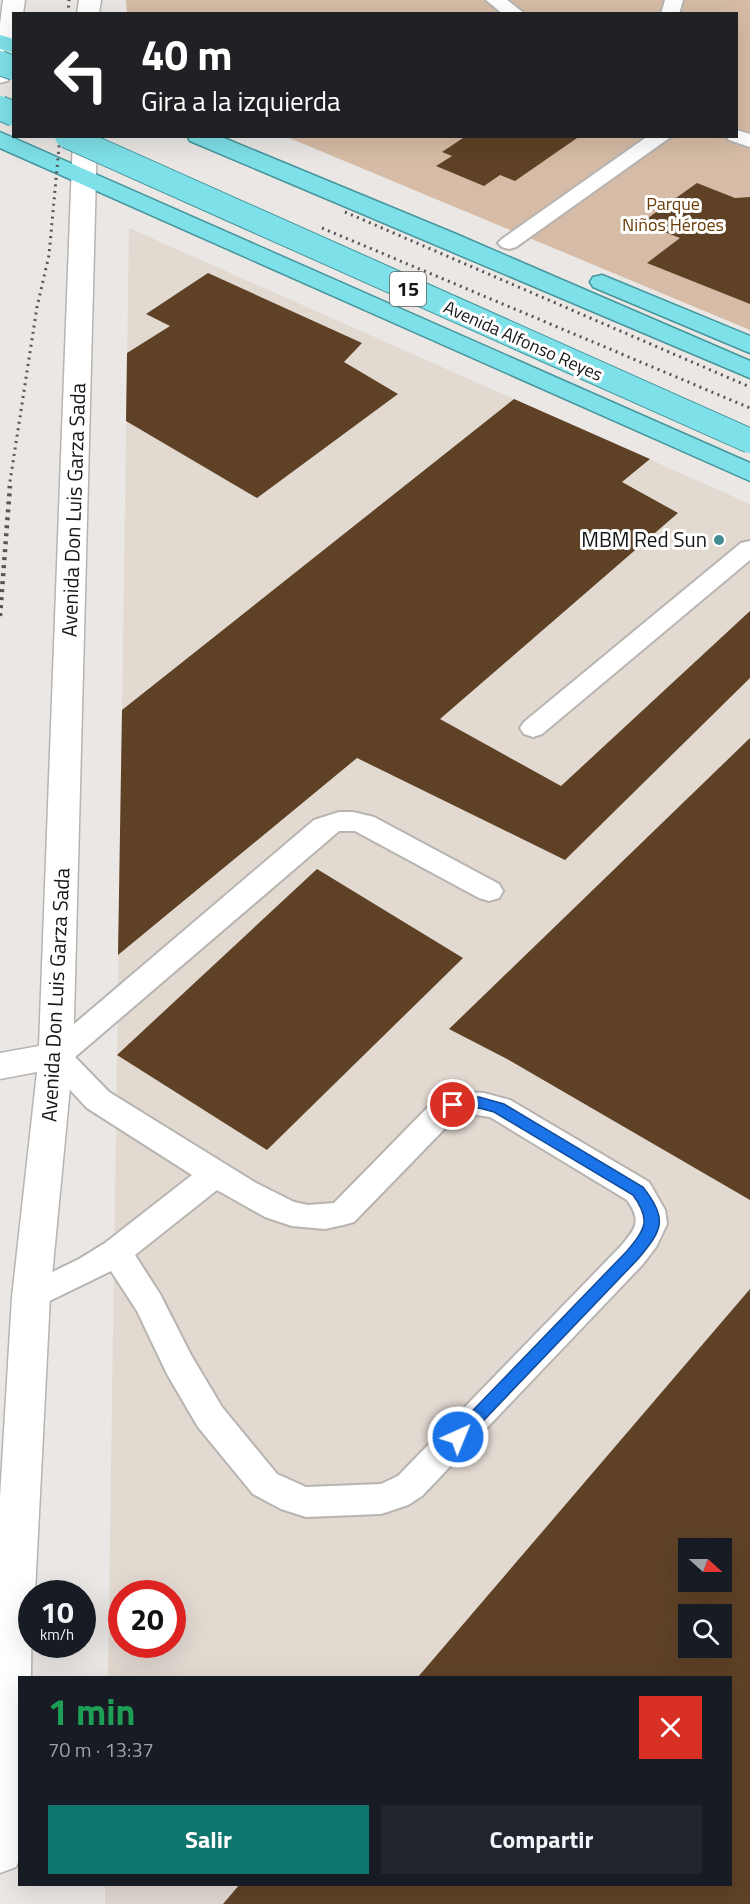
<!DOCTYPE html>
<html lang="es">
<head>
<meta charset="utf-8">
<style>
	:root { --surface:#171b24; --page:#20242c; --text:#f1f3f6; --muted:#9ea1a6; --accent:#0f766e }
	body { margin:0; font-family:"Titillium Web",sans-serif; background:var(--page); color:var(--text); height:100vh; display:flex; flex-direction:column; font-size:22px; white-space:nowrap }
	* { box-sizing:border-box; margin:0 }
	p { font-size:20px; color:var(--muted) }
	.icon { flex:none; width:33px; height:33px; fill:none; stroke:currentColor; stroke-width:2; stroke-linecap:round; stroke-linejoin:round }
	.map { position:relative; flex:1; overflow:hidden }
	.side { position:absolute; left:18px; top:1676px; width:714px; height:210px; display:flex; flex-direction:column; background:var(--surface); border-radius:0px; box-shadow:0 6px 24px #0002 }
	.side>* { flex:none }
	.guide { position:absolute; left:12px; top:12px; width:726px; height:126px; border-radius:0px; box-shadow:0 6px 24px #0002; background:#202124; color:#fff; overflow:hidden }
	.needle { width:39px; rotate:111deg }
	.controls { position:absolute; left:678px; top:1538px; display:grid; gap:12px }
	.controls a { display:grid; place-items:center; width:54px; height:54px; border-radius:0px; background:var(--surface); box-shadow:0 6px 24px #0002; font-size:30px }
	.speed { position:absolute; left:18px; top:1580px; display:flex; gap:12px; font-size:30px; font-weight:700; text-align:center }
	.speed>* { display:grid; place-content:center; width:78px; height:78px; border-radius:50%; background:var(--surface); box-shadow:0 6px 24px #0002; line-height:1 }
	.speed small { font-size:15px; font-weight:400 }
	.speed .limit { border:9px solid #d22; background:#fff; color:#111 }
	.pin { position:absolute; display:grid; place-items:center; width:51px; height:51px; color:#fff; margin:-26px; border:3px solid #fff; border-radius:50%; box-shadow:0 2px 6px #0007 }
	.me { position:absolute; width:66px; margin:-33px; rotate:44deg; stroke-linejoin:round; filter:drop-shadow(0 0 4px #0008) }
	.turn { display:flex; align-items:center; gap:21px; height:126px; padding:0 30px; font-size:27px }
	.turn .icon { width:78px; height:78px; stroke-width:2.5 }
	.turn b { display:block; font-size:42px; line-height:51px }
	.round { display:grid; place-items:center; flex:none; width:63px; height:63px; border-radius:0px; background:var(--page) }
	.overview { display:flex; align-items:center; justify-content:space-between; height:102px; padding:0 30px }
	h1 { font-size:36px; font-weight:700; line-height:45px; color:#1e9e55 }
	.action { display:flex; gap:12px; margin-top:auto; padding:12px 30px }
	.action a { flex:1; height:69px; border-radius:0px; background:var(--accent); color:#fff; font-size:24px; font-weight:700; line-height:69px; text-align:center }
	.action a+a { background:var(--page); color:var(--text) }
	.map>svg:first-child { display:block }
</style>
</head>
<body>
<div class="map">
<svg width="750" height="1904" viewBox="0 0 750 1904">
	<rect width="100%" height="100%" fill="#eae7e5"/>
	<path fill="#e2d9d1" fill-rule="evenodd" d="M129 228 750 504V1904H105V1884H730V1677H108ZM688 1548H722V1581H688ZM122 1593H172V1644H122ZM688 1614H722V1647H688Z"/>
	<path fill="#d6bca6" d="M126 0H750V330L287 137 736 136V14H127Z"/>
	<g fill="#5f4226" fill-rule="evenodd">
		<path d="M466 136H580L515 181 500 175 484 186 436 166 452 156 442 152Z"/>
		<path d="M697 183 735 198 750 197V304L647 263 680 238 641 223Z"/>
		<path d="M208 273 362 343 344 362 398 394 257 498 126 421 127 353 170 326 146 314Z"/>
		<path d="M514 399 650 459 622 482 678 513 440 719 561 786 750 611V678L565 860 357 758 118 955 122 710Z"/>
		<path d="M750 738V1200L507 1059 449 1029Z"/>
		<path d="M317 869 463 958 267 1150 117 1055Z"/>
		<path d="M750 1289V1904H223L240 1884H730V1677H418ZM688 1548H722V1581H688ZM688 1614H722V1647H688Z"/>
	</g>
	<g fill="none" stroke-linecap="round" stroke-linejoin="round">
		<g stroke="#b7b4b1" stroke-width="4">
			<g id="service">
				<path d="M486 0H507L525 14H503Z"/>
				<path d="M665 0H683L679 14H661Z"/>
				<path d="M736 130 750 134V147L729 140 726 136H736Z"/>
				<path d="M648 136H672L516 247 509 249 502 247 498 243 502 239Z"/>
				<path d="M750 541V560L542 734 533 737 524 734 520 728 524 722 741 543Z"/>
				<path d="M339 812H353L374 817 499 884 503 891 499 898 489 901 479 898 355 831H339L75 1057 109 1092 256 1183 294 1202 308 1205 334 1203 432 1103 464 1092 484 1093 510 1100 649 1182 665 1210 667 1224 656 1247 643 1264 422 1496 408 1505 381 1514 306 1517 281 1509 253 1494 198 1427 167 1374 137 1311 111 1271 31 1310 20 1306 15 1297 20 1288 79 1259 105 1243 192 1175 87 1108 46 1064 41 1056 46 1048 314 820ZM470 1114 490 1117 627 1200C642 1221 636 1228 621 1246L398 1476 381 1484 306 1487 277 1474 222 1407 191 1355 160 1294 135 1255 217 1190 265 1217 292 1226 325 1229 343 1225 354 1222 454 1119Z"/>
			</g>
		</g>
		<g stroke="#b7b4b1" stroke-width="3">
			<g id="tertiary">
				<path d="M3 0H25L23 14H14C14 33 19 64 8 81L0 83V24Z"/>
				<path d="M79 0H101L99 14H77Z"/>
				<path d="M73 136H97L73 1056 50 1297 35 1593H32L31 1677H20V1858L16 1867 0 1873V1497L12 1297 37 1072 0 1079V1053L39 1046Z"/>
			</g>
		</g>
		<g stroke="#45959b" stroke-width="3">
			<g id="trunk">
				<path d="M0 35 14 39V53L0 49Z"/>
				<path d="M0 132 750 463V481L0 148Z"/>
				<path d="M187 136H219L456 234 750 361V378L190 141Z"/>
				<path d="M602 275 750 336V353L593 287 590 282 593 277Z"/>
			</g>
		</g>
		<use href="#service" fill="#fff" fill-rule="evenodd"/>
		<use href="#tertiary" fill="#fff" fill-rule="evenodd"/>
		<use href="#trunk" fill="#7ee0e8" fill-rule="evenodd"/>
		<g stroke="#575555" stroke-width="3" stroke-dasharray="2 4.5" stroke-linecap="butt">
			<path d="M68 14 69 0"/>
			<path d="M345 212 750 387"/>
			<path d="M322 228 750 408"/>
			<path d="M9 488 37 307 49 255 60 136"/>
		</g>
		<path stroke="#575555" stroke-width="4.5" stroke-dasharray="3 5" stroke-linecap="butt" d="M0 616 10 486"/>
		<g stroke="#45959b" stroke-width="26" stroke-linecap="butt">
			<g id="trunk-bridge">
				<path d="M0 63 14 68"/>
				<path d="M0 108 14 114"/>
				<path d="M67 136 750 441"/>
			</g>
		</g>
		<use href="#trunk-bridge" stroke="#7ee0e8" stroke-width="24"/>
	</g>
	<path fill="#1a73e8" stroke="#114b97" stroke-width="1.5" d="M479 1097 504 1104 643 1187C668 1220 663 1229 638 1259L463 1442 458 1444 452 1442 449 1437 452 1432 627 1251C646 1228 651 1220 633 1195L494 1112 479 1108 448 1109 446 1105 448 1101Z"/>
	<circle fill="#448c91" stroke="#fff" stroke-width="2" cx="719" cy="540" r="6"/>
	<g text-anchor="middle" stroke-width="6" stroke-linejoin="round" paint-order="stroke">
		<g font-size="18" fill="#6c400b" stroke="#fff">
			<text x="673" y="210">Parque<tspan x="673" dy="21">Niños Héroes</tspan></text>
		</g>
		<g font-size="18" fill="#181717" stroke="#fff">
			<text transform="translate(523 341) rotate(24)" y="6">Avenida Alfonso Reyes</text>
		</g>
		<rect fill="#fff" stroke="#5d5d5d" stroke-width="1.5" x="390" y="272" width="36" height="34" rx="4.5"/>
		<g font-size="20" font-weight="bold" fill="#181717">
			<text x="408" y="296">15</text>
		</g>
		<g font-size="21" fill="#181717" stroke="#fff">
			<text transform="translate(74 510) rotate(-88)" y="7">Avenida Don Luis Garza Sada</text>
			<text transform="translate(56 995) rotate(-87)" y="7">Avenida Don Luis Garza Sada</text>
		</g>
		<g font-size="21" fill="#181717" stroke="#fff" text-anchor="end">
			<text x="707" y="547">MBM Red Sun</text>
		</g>
	</g>
</svg>
<div class="controls">
<a><svg class="needle" viewBox="-14 -14 28 28"><path d="M0-13l5 13h-10z" fill="#e53935"/><path d="M0 13l5-13h-10z" fill="#9ea1a6"/></svg></a>
<a><svg class="icon" aria-label="search" viewBox="0 0 24 24"><circle cx="10" cy="10" r="6"/><path d="M15 15l6 6"/></svg></a>
</div>
<div class="speed"><div>10<small>km/h</small></div><div class="limit">20</div></div>
<div class="pin" style="left:453px;top:1105px;background:#d93025"><svg class="icon" aria-label="arrive" viewBox="0 0 24 24"><path d="M6 21V4h12l-3 4 3 4H6"/></svg></div>
<svg class="me" style="left:458px;top:1437px" viewBox="-20 -20 40 40"><circle r="17" fill="#1a73e8" stroke="#fff" stroke-width="3"/><path d="M0-11L8 9 0 5-8 9z" fill="#fff"/></svg>
<div class="guide">
<div class="turn"><svg class="icon" aria-label="left" viewBox="0 0 24 24"><path d="M17 20v-9H6M10 6l-5 5 5 5"/></svg><div><b>40 m</b>Gira a la izquierda</div></div>
</div>
<section class="side">
<div class="overview"><div><h1>1 min</h1><p>70 m · 13:37</p></div><a class="round" style="background:#d93025;color:#fff"><svg class="icon" aria-label="close" viewBox="0 0 24 24"><path d="M6 6l12 12M18 6L6 18"/></svg></a></div>
<div class="action"><a>Salir</a><a>Compartir</a></div>
</section>
</div>
</body>
</html>
